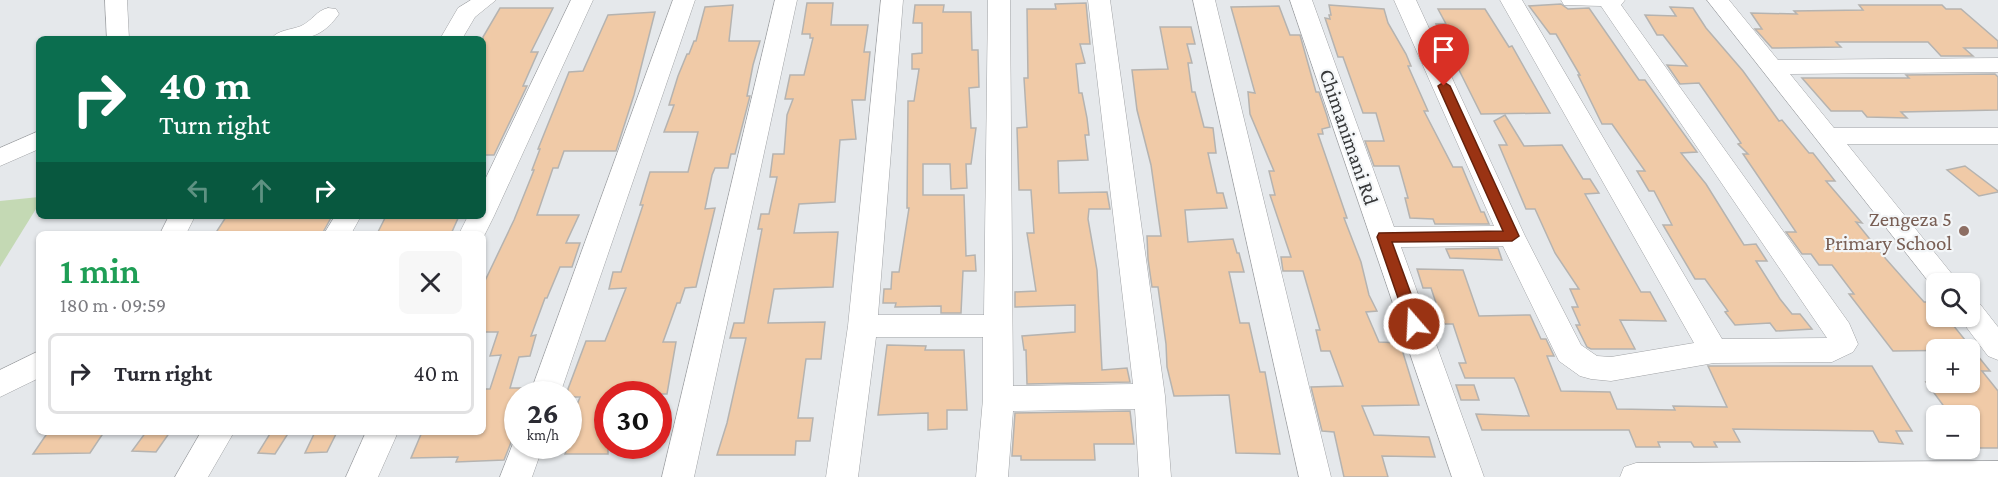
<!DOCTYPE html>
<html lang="en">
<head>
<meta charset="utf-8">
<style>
	:root { --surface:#fff; --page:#f7f7f7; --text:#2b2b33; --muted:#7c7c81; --line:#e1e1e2 }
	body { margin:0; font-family:"Crimson Pro",serif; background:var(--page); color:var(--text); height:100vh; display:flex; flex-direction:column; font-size:22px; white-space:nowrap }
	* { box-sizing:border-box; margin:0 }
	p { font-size:20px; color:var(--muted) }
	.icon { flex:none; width:33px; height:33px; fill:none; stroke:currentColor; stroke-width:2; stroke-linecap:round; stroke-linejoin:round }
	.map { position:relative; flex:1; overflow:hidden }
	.drawer { position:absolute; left:36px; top:231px; width:450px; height:204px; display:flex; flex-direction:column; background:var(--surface); border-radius:9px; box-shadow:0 2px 4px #0004 }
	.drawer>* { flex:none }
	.banner { position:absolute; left:36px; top:36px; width:450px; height:183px; border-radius:9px; box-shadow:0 2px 4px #0004; background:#0b6e4f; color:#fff; overflow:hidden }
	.fabs { position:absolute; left:1926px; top:273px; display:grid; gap:12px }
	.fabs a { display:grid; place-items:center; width:54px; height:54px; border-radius:9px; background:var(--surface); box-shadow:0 2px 4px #0004; font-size:30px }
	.speed { position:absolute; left:504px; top:381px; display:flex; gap:12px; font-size:30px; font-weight:700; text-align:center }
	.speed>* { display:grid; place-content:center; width:78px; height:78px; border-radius:50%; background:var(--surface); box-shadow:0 2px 4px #0004; line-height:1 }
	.speed small { font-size:15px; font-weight:400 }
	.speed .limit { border:9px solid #d22; background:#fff; color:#111 }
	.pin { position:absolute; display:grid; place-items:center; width:51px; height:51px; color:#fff; margin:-62px -26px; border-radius:50% 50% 50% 0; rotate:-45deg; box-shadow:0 0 6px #0007 }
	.pin .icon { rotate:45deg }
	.me { position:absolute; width:66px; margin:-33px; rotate:341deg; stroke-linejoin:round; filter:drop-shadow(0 0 4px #0008) }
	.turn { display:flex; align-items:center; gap:21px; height:126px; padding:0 24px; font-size:27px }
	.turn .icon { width:78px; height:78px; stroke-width:2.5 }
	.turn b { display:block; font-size:42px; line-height:51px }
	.lanes { display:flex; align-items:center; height:57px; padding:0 24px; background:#0003; justify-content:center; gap:30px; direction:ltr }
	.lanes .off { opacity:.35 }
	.round { display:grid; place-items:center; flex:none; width:63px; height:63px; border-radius:9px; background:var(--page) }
	.summary { display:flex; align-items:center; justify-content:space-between; height:102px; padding:0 24px }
	h1 { font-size:36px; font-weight:600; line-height:45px; color:#1e9e55 }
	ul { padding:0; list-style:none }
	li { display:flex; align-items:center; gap:18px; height:81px; margin:0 12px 9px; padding:0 12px; border:3px solid var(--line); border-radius:9px }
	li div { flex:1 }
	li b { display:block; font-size:22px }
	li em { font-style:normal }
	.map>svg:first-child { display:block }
</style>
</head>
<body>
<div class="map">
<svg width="1998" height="477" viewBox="0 0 1998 477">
	<rect width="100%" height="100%" fill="#e5e8eb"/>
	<path fill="#c4d9b4" d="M39 197V204L0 267V201Z"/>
	<g fill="#f0caa7" stroke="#b5b3b0" stroke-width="1.5">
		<path d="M807 3H833L831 25H868L864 52H870L865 100H852L856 139 840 140 835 202 799 204 794 233 838 232 833 287 774 289 768 323 825 322 821 359H806L798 418H813L810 441H796L795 455H717L727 423 746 338H730L734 323H744L762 229H758L761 214H769L777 177H770L773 154H784L787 115 793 99H785L790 75H804L813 38H810V34H802Z"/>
		<path d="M1086 3 1090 44H1080L1085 63 1076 64 1079 93H1082L1087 118 1089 135H1085L1088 160 1058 161 1059 193 1107 192 1110 209H1089L1088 219 1097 270 1102 370 1127 368 1130 382 1027 384 1026 350H1024L1022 336 1075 332V305L1015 307V292L1036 291 1027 233H1034L1031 190H1019L1017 128 1027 127 1024 78H1028L1027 9H1056L1055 4Z"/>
		<path d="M1561 4 1568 9 1589 8 1639 80H1645L1697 152 1681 153 1706 184 1744 245 1756 244 1767 261H1756L1780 299 1792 314H1800L1812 329 1776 331 1770 323 1735 325 1725 312 1728 311 1705 279H1695L1663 225H1672L1654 191H1649L1637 171H1645L1612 124H1602L1578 75H1580L1556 34H1550L1529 6Z"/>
		<path d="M733 5 729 41H760L753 65 747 96H750L735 154H731L728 168H715L712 175 705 209 715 208 696 287 685 288 680 303H677L663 342H676L667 394H608V454H565L578 415H573L580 397H568V389L586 341H605L626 288 609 289 613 272H621L643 205H640L650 172H688L698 132H664L674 105H669L678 76 687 54H689L694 41H696L705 7Z"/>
		<path d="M915 5H944L943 12H971L972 50H978L979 87 969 88 971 128H976L971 164H966L967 188 951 189 950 164H923V195H964L966 256 975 255 976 271H963L961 313H941V306L895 307 896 303H883L884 289H891L892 272H899L909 208H907L908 101H914L919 69H912V54L922 53V23H913Z"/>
		<path d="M1329 5 1384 9 1388 23 1406 54 1411 66H1408L1428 111H1424L1453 167H1462L1481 212H1484L1489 224H1435L1433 219 1410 218 1405 198H1408L1399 166H1374L1365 141H1384L1376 113H1363L1343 57H1338L1325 18 1330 19 1329 15H1331Z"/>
		<path d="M1859 5H1942L1946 9H1961L1998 41V48H1964L1973 56H1941L1928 42H1836L1841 47 1772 48 1755 29H1762L1751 13 1797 14 1794 11 1863 10Z"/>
		<path d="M1279 6 1290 35H1300L1316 92H1319L1327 116 1330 127 1322 129 1323 134H1318L1347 218H1344L1361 262 1369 295 1377 311 1366 312 1379 342 1400 343 1419 405 1362 406 1374 435 1429 437 1435 457 1382 456 1388 477H1344L1334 432 1322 431 1311 387 1343 386 1330 351H1321L1316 330H1320L1303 271H1283L1281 257H1291L1270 195H1275L1269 171H1274L1250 114 1248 92 1255 93 1231 7Z"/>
		<path d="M1670 7 1693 8 1706 28 1743 71 1779 121 1782 120 1809 153H1813L1835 181H1826L1862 223 1856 222 1886 259 1924 302H1936V325H1953L1990 371H1982L1998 391V448H1970V416H1951L1926 382H1970V350L1893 351 1849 294H1854L1832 265H1819L1811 254H1802L1786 232H1796L1743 154H1748L1738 144 1741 143 1699 83 1680 84 1667 65 1687 66 1663 35H1657L1645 15 1676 16Z"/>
		<path d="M500 8H553L531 52H538L523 86H527L494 155H483V37Z"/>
		<path d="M1438 9H1485L1509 47 1512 46 1550 113 1481 114 1436 24H1446Z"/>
		<path d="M655 12 634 95 616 151H564L558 168H553L537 215H579L566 243H580L572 267H560L547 298H545L531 336 536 335 530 356 519 357 510 388H521L510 421 518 420V434L514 435 504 460 456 462 458 457 411 458 422 432H483V389H490L501 355 490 356 498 332H483V285L514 220 534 170H532L540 149H538L569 72 583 71 608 15Z"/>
		<path d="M1160 27H1191L1195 44H1187L1192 63H1188L1192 92H1195L1204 127 1213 128 1216 153H1208L1217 193H1223L1227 208 1185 210 1188 242 1233 239 1237 253H1239L1244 272H1229L1231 281 1240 323H1249L1260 372H1265L1280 454 1236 453 1229 395 1174 396 1167 367 1166 344 1158 287H1152L1148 259 1147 236H1161L1151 165 1137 110 1132 70 1168 69Z"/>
		<path d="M1995 74 1998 77V110L1901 112 1907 118 1867 117 1862 111H1831L1802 78H1909L1906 75Z"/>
		<path d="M1505 115 1524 146 1562 145 1583 179H1590L1599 193 1585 194 1641 292H1650L1666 321 1620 320 1635 349H1591L1587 347 1576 325H1580L1572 307H1578L1570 289H1579L1555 253 1535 209H1526L1499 145H1507L1494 121Z"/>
		<path d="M1965 166 1998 191V192L1979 196 1947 170Z"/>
		<path d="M332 216 322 234H215L226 217Z"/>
		<path d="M386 216H459L451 234H377Z"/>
		<path d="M1498 248 1502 260 1450 258 1446 249Z"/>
		<path d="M1417 269 1463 270 1479 316 1530 315 1541 339H1546L1554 356H1547L1561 391 1610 392 1617 409 1675 410 1673 406 1727 407 1708 366H1872L1912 431H1896L1903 444 1879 442 1873 431 1733 429 1740 442H1714L1717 447H1694L1691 442H1658L1660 447H1636L1629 430H1482L1476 414 1529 416 1517 384 1514 378H1465L1459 363H1466L1453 324H1443L1431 288H1423Z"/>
		<path d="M887 345 926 346 925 350H964L967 410H947V429L928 430V413L878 415Z"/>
		<path d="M1456 385H1474L1479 400H1461Z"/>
		<path d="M1130 411 1134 444H1094L1095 460H1021V456H1012L1015 413Z"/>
		<path d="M48 432H104L90 453 33 454Z"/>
		<path d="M146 432H170L156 452 132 451Z"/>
		<path d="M271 432H289L275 454 258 453Z"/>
		<path d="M315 432H337L327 452 305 453Z"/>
	</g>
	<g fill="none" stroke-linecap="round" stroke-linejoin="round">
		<g stroke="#a1a3a6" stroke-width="1">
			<g id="minor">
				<path d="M105 0H127L129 39H107Z"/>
				<path d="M471 0H496L475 17 462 39H440L458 8Z"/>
				<path d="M571 0H593L494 216 483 238V234H459L468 216H483V184Z"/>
				<path d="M673 0H695L560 394H530Z"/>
				<path d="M775 0H797L694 477H662Z"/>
				<path d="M881 0H903L878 315H984L988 0H1010L1013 386 1133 384 1088 0H1110L1165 396 1171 477H1139L1135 409 1013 411 1008 477H976L983 399V337H876L858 477H826L848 326Z"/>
				<path d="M1193 0H1215L1331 477H1299Z"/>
				<path d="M1290 0H1312L1394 227 1494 226 1394 0H1416L1525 236 1581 345 1597 356 1611 357 1694 343 1500 0H1522L1722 339 1827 338 1601 6 1564 5 1561 0H1625L1621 5 1849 323 1858 344 1853 352 1832 362 1714 363 1611 381 1591 379 1580 376 1559 361 1503 246 1401 247 1484 477H1452Z"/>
				<path d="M1707 0H1729L1778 60 1998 58V72L1790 74 1834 128H1998V144H1847L1960 284H1936V291Z"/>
				<path d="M328 8 336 9 339 14C319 42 302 39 271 39 277 30 291 30 301 26 312 21 317 10 328 8Z"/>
				<path d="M39 131V149L0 166V148Z"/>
				<path d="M169 216H195L186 234H160Z"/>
				<path d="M335 216H361L351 234H324Z"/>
				<path d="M1970 301 1980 304 1998 327V360L1988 356 1958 316H1970Z"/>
				<path d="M39 351V378L0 397V370Z"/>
				<path d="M201 432H234L208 477H175Z"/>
				<path d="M366 432H398L378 477H346Z"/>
				<path d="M516 436H518V446H543L532 477H500Z"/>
				<path d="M1998 461V477H1620L1624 467 1636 463Z"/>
			</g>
		</g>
		<use href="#minor" fill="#fff" fill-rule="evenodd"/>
	</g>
	<path fill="#9a3313" stroke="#64210c" stroke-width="1.5" d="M1444 82 1450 86 1519 236 1512 241 1392 242 1422 324 1420 328H1409L1407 324 1377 237 1379 233 1503 231 1438 86Z"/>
	<circle fill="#8d6e63" stroke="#f3f6f8" stroke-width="2" cx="1964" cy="231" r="6"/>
	<g text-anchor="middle" stroke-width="4.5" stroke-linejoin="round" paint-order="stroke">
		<g font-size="21" fill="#363738" stroke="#f3f6f8">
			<text transform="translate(1349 137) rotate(71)" y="7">Chimanimani Rd</text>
		</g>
		<g font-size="21" fill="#785e54" stroke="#f3f6f8" text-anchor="end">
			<text x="1952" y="226">Zengeza 5<tspan x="1952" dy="24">Primary School</tspan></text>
		</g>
	</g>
</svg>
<div class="fabs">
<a><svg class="icon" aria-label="search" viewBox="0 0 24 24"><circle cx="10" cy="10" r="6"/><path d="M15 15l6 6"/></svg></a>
<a>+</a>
<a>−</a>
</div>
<div class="speed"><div>26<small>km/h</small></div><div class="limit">30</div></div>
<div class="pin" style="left:1444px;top:86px;background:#d93025"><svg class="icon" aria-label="arrive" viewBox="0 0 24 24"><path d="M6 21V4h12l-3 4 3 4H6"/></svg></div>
<svg class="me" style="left:1414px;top:324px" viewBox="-20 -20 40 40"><circle r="17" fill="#9a3313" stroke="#fff" stroke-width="3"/><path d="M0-11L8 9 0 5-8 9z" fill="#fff"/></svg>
<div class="banner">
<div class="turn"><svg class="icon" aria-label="right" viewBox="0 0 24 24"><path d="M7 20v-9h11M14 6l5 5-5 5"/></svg><div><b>40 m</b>Turn right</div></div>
<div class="lanes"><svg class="icon off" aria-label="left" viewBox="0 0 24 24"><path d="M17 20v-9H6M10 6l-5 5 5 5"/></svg><svg class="icon off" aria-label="ahead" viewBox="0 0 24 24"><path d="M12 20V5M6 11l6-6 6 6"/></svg><svg class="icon" aria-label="right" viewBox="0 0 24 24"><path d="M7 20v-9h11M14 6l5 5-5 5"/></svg></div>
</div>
<section class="drawer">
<div class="summary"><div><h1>1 min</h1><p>180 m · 09:59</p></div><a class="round"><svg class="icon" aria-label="close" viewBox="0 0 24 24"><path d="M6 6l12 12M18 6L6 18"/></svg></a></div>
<ul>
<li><svg class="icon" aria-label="right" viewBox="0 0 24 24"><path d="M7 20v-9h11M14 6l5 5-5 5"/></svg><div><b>Turn right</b></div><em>40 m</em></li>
</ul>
</section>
</div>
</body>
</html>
